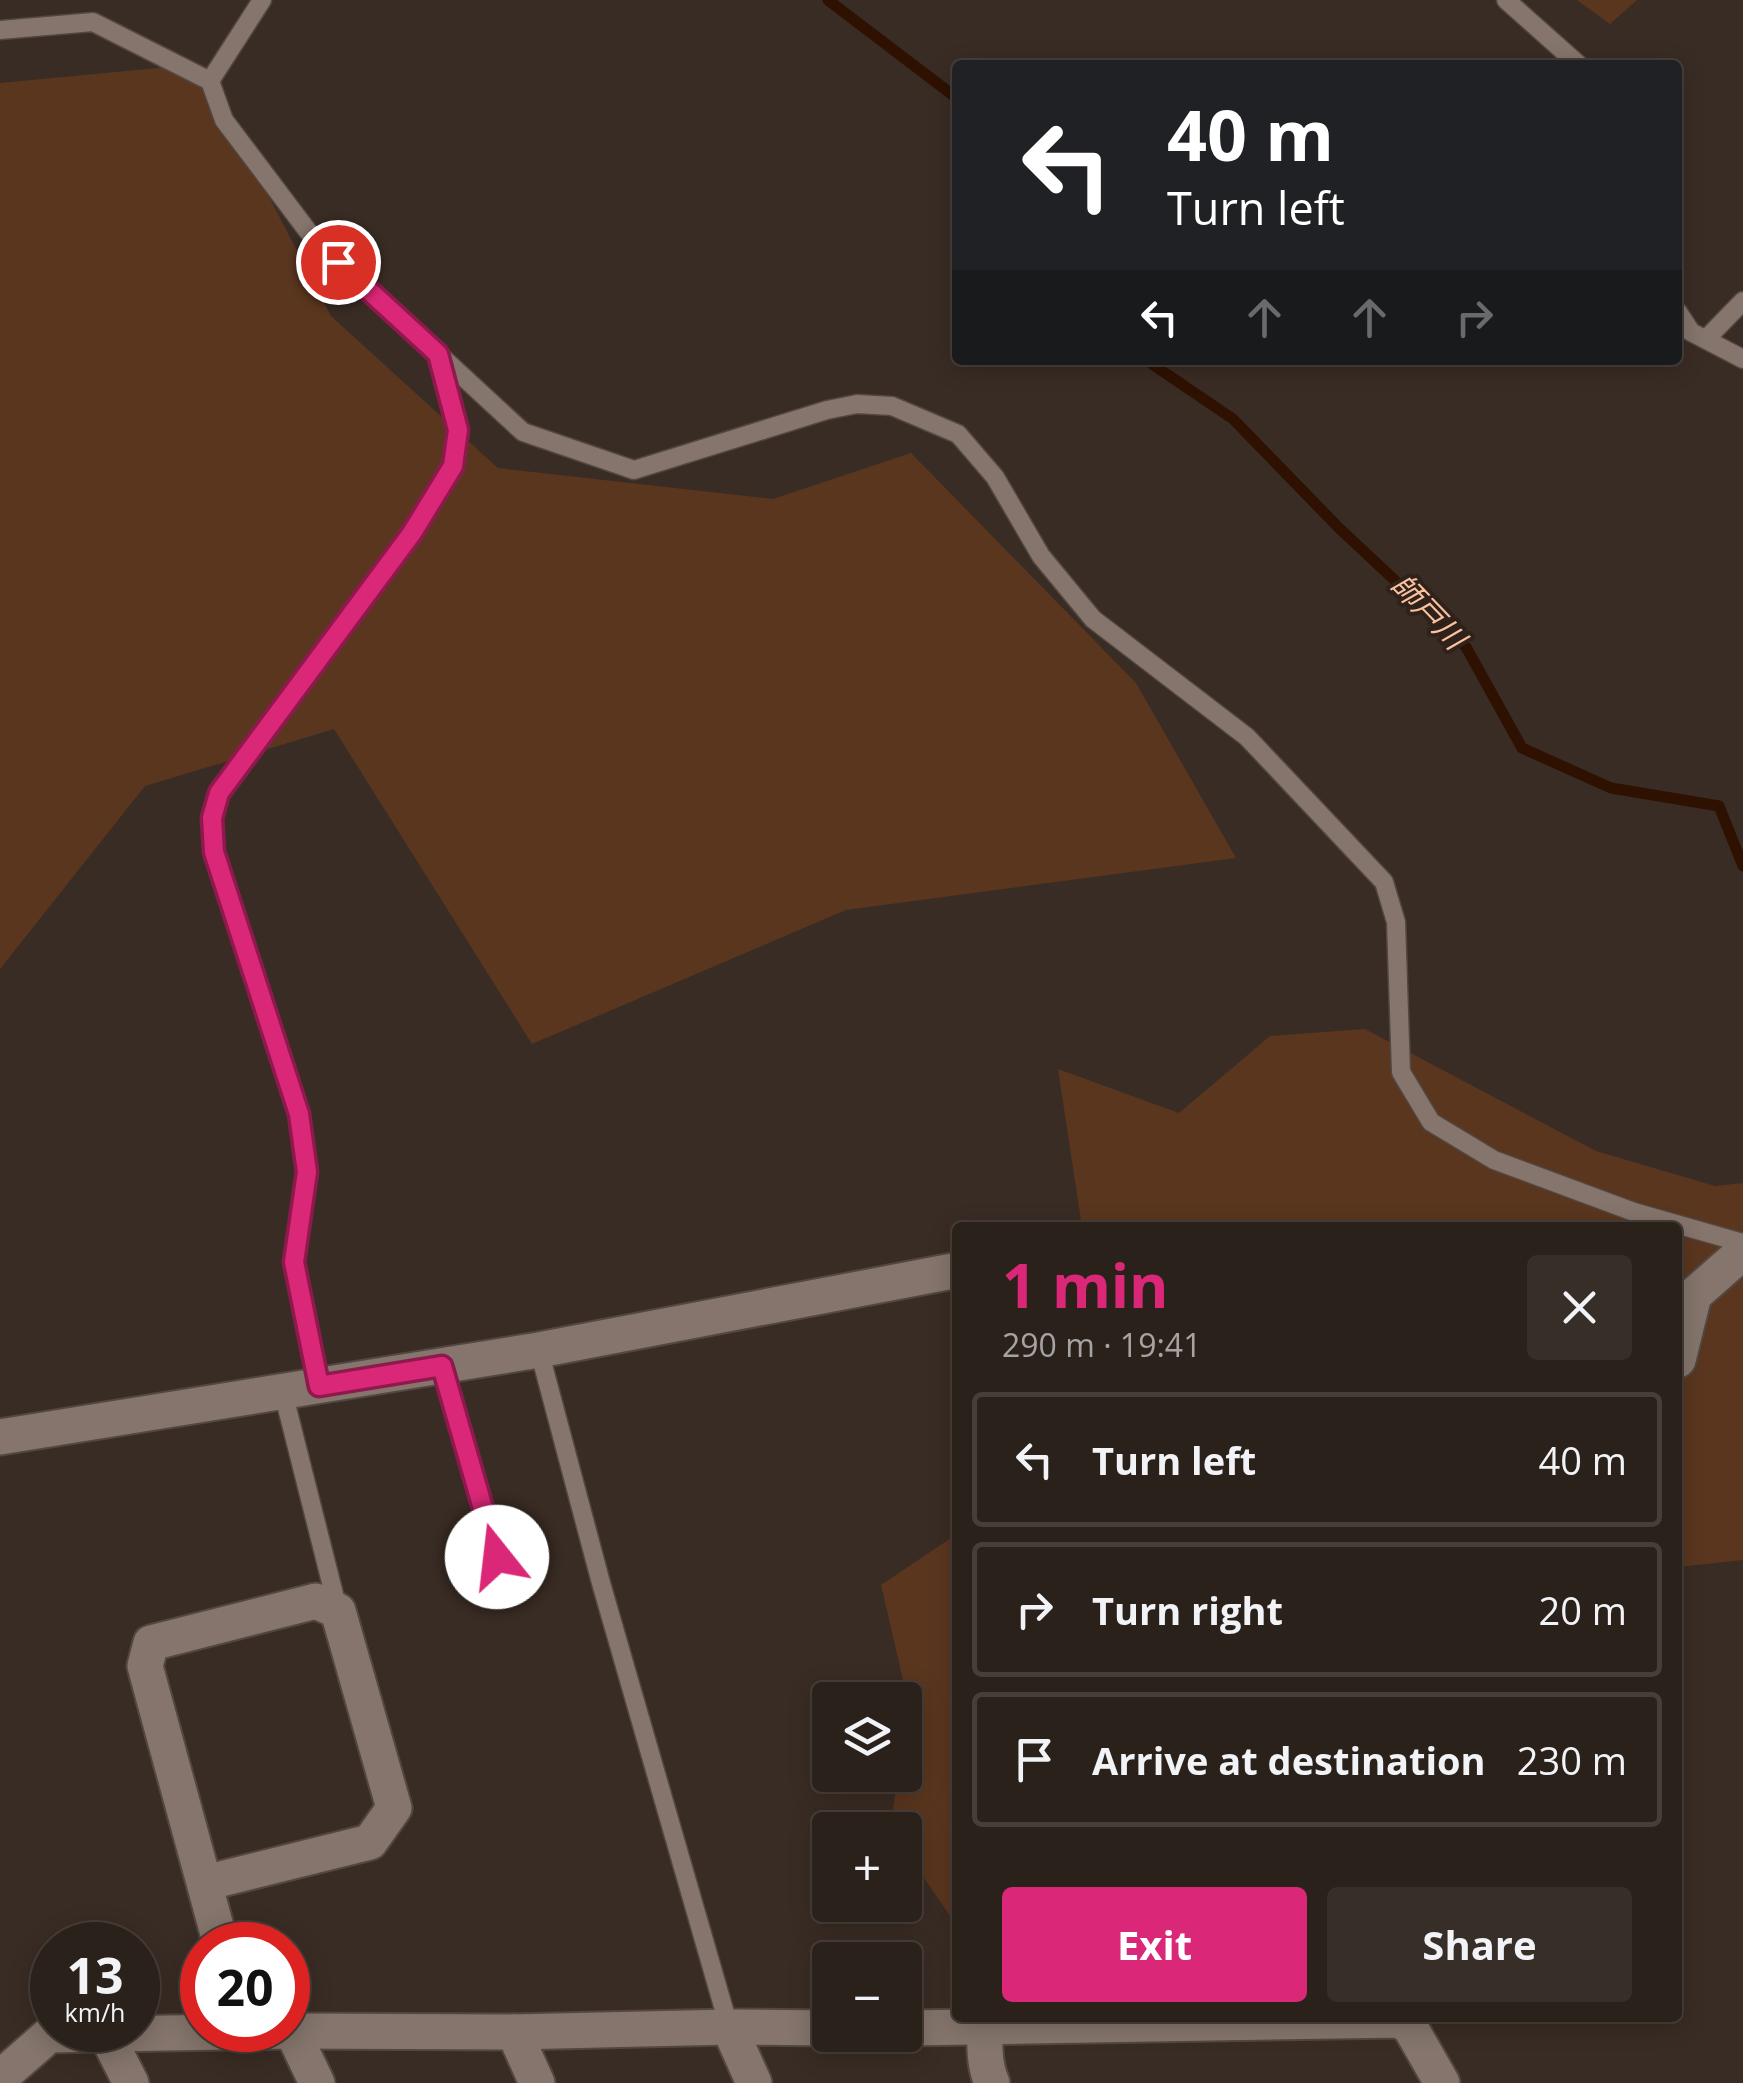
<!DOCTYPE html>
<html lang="en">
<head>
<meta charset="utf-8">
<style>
	:root { --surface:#2b211b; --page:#372e28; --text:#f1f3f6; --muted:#a6a3a3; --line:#473e3a; --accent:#db2777 }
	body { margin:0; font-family:"Open Sans","Noto Sans JP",sans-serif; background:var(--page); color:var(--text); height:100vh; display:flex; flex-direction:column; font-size:38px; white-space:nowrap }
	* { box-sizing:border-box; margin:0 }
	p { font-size:32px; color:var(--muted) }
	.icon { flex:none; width:55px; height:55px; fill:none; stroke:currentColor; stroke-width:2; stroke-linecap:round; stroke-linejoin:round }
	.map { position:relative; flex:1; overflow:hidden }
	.panel { position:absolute; left:952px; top:1222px; width:730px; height:800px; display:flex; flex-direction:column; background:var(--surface); border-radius:10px; box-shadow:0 5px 25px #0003,0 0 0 2px var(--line) }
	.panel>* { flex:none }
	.top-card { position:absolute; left:952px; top:60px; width:730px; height:305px; border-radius:10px; box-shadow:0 5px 25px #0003,0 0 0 2px var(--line); background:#202124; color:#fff; overflow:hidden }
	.controls { position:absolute; left:812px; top:1682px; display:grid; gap:20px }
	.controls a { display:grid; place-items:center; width:110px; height:110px; border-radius:10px; background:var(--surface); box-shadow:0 5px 25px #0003,0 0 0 2px var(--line); font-size:50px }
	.speed { position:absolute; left:30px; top:1922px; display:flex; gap:20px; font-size:50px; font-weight:700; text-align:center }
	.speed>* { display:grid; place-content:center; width:130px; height:130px; border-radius:50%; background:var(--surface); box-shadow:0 5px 25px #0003,0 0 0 2px var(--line); line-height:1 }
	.speed small { font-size:25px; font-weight:400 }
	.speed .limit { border:15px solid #d22; background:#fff; color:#111 }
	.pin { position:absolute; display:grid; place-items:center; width:85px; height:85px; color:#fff; margin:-42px; border:5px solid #fff; border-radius:50%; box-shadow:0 2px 10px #0007 }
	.me { position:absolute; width:110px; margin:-55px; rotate:344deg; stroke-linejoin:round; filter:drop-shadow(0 0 8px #0008) }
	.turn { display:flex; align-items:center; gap:35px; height:210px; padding:0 50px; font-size:45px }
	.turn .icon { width:130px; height:130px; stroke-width:2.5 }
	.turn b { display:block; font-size:70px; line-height:85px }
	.lanes { display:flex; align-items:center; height:95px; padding:0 50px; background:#0003; justify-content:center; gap:50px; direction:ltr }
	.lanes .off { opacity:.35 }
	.round { display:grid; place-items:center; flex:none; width:105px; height:105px; border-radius:10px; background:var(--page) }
	.headline { display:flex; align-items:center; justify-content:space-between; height:170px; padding:0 50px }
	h1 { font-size:60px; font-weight:700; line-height:75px; color:var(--accent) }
	.primary-button { display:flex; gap:20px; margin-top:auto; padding:20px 50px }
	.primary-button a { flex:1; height:115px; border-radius:10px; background:var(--accent); color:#fff; font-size:40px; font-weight:700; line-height:115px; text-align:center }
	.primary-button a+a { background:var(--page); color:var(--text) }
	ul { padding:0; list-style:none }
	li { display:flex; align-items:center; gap:30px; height:135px; margin:0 20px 15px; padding:0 30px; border:5px solid var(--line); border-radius:10px }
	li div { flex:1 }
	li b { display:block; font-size:38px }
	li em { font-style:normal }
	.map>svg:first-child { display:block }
</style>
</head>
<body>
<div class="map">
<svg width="1743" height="2083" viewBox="0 0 1743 2083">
	<rect width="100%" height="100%" fill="#392c24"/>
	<g fill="#5a361f">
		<path d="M1577 0H1637L1610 24Z"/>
		<path d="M200 64 331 316 498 468 773 499 911 453 1136 683 1236 858 846 910 532 1044 334 729 145 786 0 969V83Z"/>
		<path d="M1365 1029 1596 1151 1715 1186 1743 1183V1560L1678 1567V1228L1082 1227 1058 1069 1179 1113 1270 1036Z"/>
		<path d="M957 1534V1926L905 1850V1830L890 1829 898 1775H905V1720L908 1701 881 1585Z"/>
	</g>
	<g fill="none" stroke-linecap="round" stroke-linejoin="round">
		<g stroke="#2e1100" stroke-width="11">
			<path d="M828 0 958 99"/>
			<path d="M1146 360 1233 419 1339 528 1466 647 1522 748 1611 788 1719 806 1743 866"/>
		</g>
		<g stroke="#524741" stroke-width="21">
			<g id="service">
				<path d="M1506 0 1579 65"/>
				<path d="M0 30 93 22 210 81 224 120 313 238 523 432 634 470 827 410 857 404 892 406 958 434 995 477 1041 556 1093 619 1247 737 1384 882 1396 922 1401 1072 1431 1122 1494 1160 1634 1212 1743 1243"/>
				<path d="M210 81 262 0"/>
				<path d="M1678 312 1691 332 1743 359"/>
				<path d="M1706 339 1743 301"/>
				<path d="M539 1350 601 1583 729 2027"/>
				<path d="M442 1366 497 1557"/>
				<path d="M319 1385 295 1262 307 1173 299 1114 214 852 212 818 219 793 412 533 453 466 458 430 437 354"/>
				<path d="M283 1392 338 1610"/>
			</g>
		</g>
		<g stroke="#524741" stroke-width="39">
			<g id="minor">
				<path d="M1678 1360 1694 1295 1743 1252"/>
				<path d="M0 1437 539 1350 958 1270"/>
				<path d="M205 1883 370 1842 394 1808 338 1611 316 1601 151 1643 145 1666 221 1945"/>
				<path d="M990 2018C982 2035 984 2065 992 2083"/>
				<path d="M729 2027 754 2083"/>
				<path d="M905 2028 1399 2020 1410 2027 1442 2083"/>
				<path d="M292 2031 317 2083"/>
				<path d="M514 2032 537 2083"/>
				<path d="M106 2034 131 2083"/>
				<path d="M0 2078 49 2035 292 2031 514 2032 729 2027 830 2028"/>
			</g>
		</g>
		<use href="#service" stroke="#85756c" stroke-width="18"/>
		<use href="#minor" stroke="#85756c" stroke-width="35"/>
	</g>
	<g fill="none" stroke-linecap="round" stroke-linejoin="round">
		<g stroke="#8e194d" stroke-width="25">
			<path id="route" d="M338 262 438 354 458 430 453 466 412 533 219 793 212 818 214 852 299 1114 307 1172 294 1262 319 1386 442 1366 497 1557"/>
		</g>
		<use href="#route" stroke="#db2777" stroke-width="18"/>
	</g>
	<g text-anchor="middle" stroke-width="8" stroke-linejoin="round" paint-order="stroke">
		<g font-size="30" font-style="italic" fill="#fbc19f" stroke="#2f221b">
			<text transform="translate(1428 612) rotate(46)" y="10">師戸川</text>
		</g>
	</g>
</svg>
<div class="controls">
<a><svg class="icon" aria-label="layers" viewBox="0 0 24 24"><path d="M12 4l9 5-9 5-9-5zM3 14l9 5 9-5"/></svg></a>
<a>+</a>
<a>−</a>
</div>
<div class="speed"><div>13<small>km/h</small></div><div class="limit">20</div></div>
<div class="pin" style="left:338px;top:262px;background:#d93025"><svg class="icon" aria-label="arrive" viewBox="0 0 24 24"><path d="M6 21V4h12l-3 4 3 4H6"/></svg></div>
<svg class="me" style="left:497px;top:1557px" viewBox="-20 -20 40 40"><circle r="19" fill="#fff"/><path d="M0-13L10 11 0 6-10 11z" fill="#db2777"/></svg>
<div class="top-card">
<div class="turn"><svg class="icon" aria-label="left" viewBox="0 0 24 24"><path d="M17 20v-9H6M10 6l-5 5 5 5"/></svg><div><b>40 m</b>Turn left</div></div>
<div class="lanes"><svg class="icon" aria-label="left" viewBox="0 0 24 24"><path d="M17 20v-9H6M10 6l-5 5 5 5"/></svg><svg class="icon off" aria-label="ahead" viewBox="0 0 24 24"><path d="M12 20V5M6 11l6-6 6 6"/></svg><svg class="icon off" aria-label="ahead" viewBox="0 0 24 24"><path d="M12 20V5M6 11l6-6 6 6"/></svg><svg class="icon off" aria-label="right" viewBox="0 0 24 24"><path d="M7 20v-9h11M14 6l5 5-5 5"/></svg></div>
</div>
<section class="panel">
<div class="headline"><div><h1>1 min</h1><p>290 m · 19:41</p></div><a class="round"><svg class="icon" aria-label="close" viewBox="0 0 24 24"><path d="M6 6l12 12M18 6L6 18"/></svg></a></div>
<ul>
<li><svg class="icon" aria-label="left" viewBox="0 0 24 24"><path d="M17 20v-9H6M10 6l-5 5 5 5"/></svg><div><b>Turn left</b></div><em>40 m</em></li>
<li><svg class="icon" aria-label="right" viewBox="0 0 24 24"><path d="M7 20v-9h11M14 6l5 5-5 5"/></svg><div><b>Turn right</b></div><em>20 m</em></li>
<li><svg class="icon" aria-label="arrive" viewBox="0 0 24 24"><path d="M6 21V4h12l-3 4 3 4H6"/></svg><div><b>Arrive at destination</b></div><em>230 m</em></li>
</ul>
<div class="primary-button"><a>Exit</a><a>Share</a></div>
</section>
</div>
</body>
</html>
